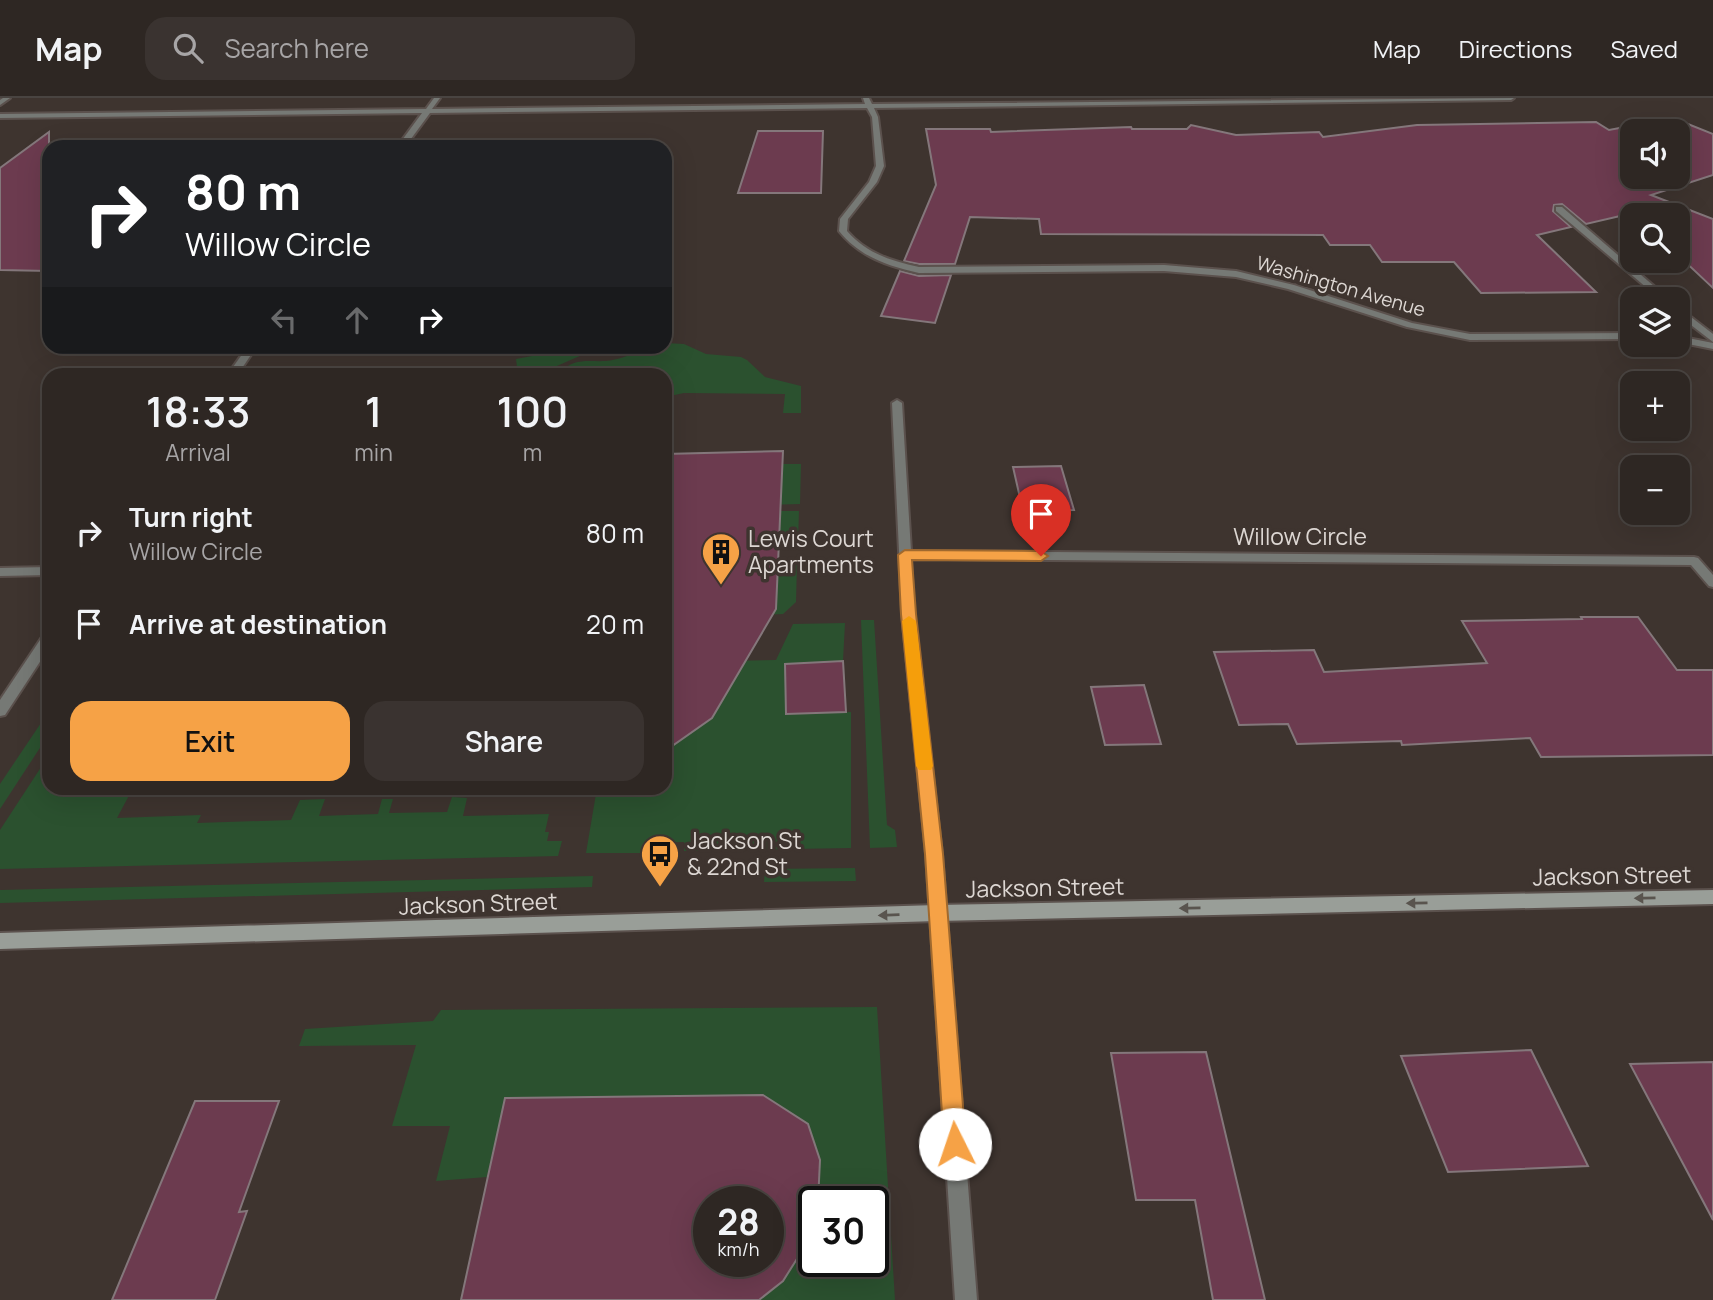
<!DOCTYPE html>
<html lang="en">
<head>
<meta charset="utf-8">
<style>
	:root { --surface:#2e2723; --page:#3a3330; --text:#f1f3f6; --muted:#a7a5a6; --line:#494441; --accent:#f6a246 }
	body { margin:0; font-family:Manrope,sans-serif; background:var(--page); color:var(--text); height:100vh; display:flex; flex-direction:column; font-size:26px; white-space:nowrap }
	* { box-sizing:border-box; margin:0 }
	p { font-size:23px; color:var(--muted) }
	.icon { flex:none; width:38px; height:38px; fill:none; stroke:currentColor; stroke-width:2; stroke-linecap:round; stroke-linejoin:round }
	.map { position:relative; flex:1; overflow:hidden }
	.sheet { position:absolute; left:42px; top:270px; width:630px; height:427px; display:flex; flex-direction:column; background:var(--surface); border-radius:21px; box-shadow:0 7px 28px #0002,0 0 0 2px var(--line) }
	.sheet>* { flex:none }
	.guide { position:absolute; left:42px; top:42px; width:630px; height:214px; border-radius:21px; box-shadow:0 7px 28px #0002,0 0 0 2px var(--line); background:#202124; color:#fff; overflow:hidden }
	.fabs { position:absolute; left:1620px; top:21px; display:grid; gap:14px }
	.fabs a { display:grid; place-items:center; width:70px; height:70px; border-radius:14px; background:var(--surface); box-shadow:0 7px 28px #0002,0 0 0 2px var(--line); font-size:35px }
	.speed { position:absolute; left:693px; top:1088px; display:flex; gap:14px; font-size:35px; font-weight:700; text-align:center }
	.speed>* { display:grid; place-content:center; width:91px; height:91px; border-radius:50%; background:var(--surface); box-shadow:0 7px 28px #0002,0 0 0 2px var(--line); line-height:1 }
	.speed small { font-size:18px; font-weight:400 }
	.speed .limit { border:4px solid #111; border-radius:10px; background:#fff; color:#111 }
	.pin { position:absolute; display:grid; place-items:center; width:60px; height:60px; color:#fff; margin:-72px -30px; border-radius:50% 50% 50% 0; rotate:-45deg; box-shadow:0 0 7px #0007 }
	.pin .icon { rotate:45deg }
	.me { position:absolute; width:77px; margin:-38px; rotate:356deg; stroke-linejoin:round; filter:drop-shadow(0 0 5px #0008) }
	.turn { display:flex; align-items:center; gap:24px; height:147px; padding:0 28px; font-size:32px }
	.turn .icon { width:91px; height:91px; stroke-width:2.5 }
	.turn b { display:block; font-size:49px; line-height:60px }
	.lanes { display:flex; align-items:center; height:66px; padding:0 28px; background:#0003; justify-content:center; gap:35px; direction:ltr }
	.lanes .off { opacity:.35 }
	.eta { display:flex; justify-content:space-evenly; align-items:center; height:119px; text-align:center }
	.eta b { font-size:42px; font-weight:600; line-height:49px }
	.cta { display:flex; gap:14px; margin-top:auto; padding:14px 28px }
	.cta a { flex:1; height:80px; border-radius:21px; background:var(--accent); color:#111; font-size:28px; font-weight:600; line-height:80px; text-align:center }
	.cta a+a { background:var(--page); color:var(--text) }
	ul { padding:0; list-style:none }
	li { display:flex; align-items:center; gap:21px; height:91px; padding:0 28px }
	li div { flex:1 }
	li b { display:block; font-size:26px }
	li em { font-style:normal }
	header { display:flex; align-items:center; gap:42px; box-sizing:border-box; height:98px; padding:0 35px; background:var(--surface); border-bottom:2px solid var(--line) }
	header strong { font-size:33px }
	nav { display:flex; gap:38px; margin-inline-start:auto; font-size:24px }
	.search { width:490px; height:63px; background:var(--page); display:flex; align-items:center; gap:18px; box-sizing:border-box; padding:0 24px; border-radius:21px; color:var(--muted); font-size:26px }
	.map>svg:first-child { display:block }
</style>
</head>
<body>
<header>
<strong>Map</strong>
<div class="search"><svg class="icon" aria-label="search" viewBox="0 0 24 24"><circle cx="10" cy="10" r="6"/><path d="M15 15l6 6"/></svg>Search here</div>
<nav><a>Map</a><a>Directions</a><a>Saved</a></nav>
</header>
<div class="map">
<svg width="1713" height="1202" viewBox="0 0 1713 1202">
	<rect width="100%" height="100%" fill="#3e342f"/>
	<g fill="#2b512f">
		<path d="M665 245 684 246 706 256 741 259 747 262 765 279 801 288V315H783L785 296 684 295 665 299V276H558C575 259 586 264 606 263 618 262 629 257 640 253L642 249 665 248Z"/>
		<path d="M580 249 582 257 550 271 517 269 516 261Z"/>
		<path d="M782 366H801L800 406 765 407 764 395 782 394Z"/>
		<path d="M780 413H799L798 443 763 444Z"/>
		<path d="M797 466 796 504 783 516 762 517 776 504 778 471 762 467Z"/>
		<path d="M861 522H874L887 727 895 732 897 749 870 750Z"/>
		<path d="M845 525 843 563 785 566 786 615 851 614V750L684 753V744L645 745 643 755H586L597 690H665V653L726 563 776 562 793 526Z"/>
		<path d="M49 613V636L0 711V686Z"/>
		<path d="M49 657V690H133L117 720 201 717 197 725 291 722 300 702 325 701 319 718 378 716 382 701H393L389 715 447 714 452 699 467 700 463 718 549 716 545 734H549L547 743H562L558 758 0 771V732Z"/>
		<path d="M855 770 856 783 764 784 765 771Z"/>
		<path d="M593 778 592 789 0 805V792Z"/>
		<path d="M877 909 895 1202H759L783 1182 814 1134V1164H873V1104H818L820 1062 808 1026 764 997 505 1000 487 1079 436 1083 450 1028H392L416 947 299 948 305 931 433 923 441 912Z"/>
	</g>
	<g fill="#6c3b4f" stroke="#84777b" stroke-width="2" fill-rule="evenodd">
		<path d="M1673 20 1713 36V77L1651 97 1713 121V190L1678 157V117L1633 115 1586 126 1562 106 1554 107 1553 113 1571 129 1537 137 1596 194 1481 195 1454 164H1382L1370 147H1330L1323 137 1041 136 1039 121 970 119 955 166H919L904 163 936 87 926 31H990L991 34 1131 29 1132 31H1187L1191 27 1236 37 1319 34 1323 39 1417 27 1596 24 1609 32ZM1633 33H1678V79H1633Z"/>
		<path d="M758 33H823L821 95H738Z"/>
		<path d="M49 34V173L0 172V70Z"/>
		<path d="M900 173 919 178 951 177 935 225 881 218Z"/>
		<path d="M783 353 776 511 712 620 665 653V356Z"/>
		<path d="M1061 368 1074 412 1023 413 1013 369Z"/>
		<path d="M1581 519H1638L1677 572H1713V657L1541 659 1530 640 1402 647 1401 643 1297 646 1288 626 1239 627 1214 554 1314 552 1324 574 1487 565 1462 523 1582 521Z"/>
		<path d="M843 563 846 614 786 616 785 566Z"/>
		<path d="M1144 587 1161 646 1105 647 1091 589Z"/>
		<path d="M1531 952 1588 1068 1448 1074 1401 958Z"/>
		<path d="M1206 954 1265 1202H1213L1195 1102H1136L1111 955Z"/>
		<path d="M1713 964V1122L1630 966Z"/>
		<path d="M763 997 808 1026 820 1062 818 1104H814V1134L783 1183 759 1202H461L505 1000ZM709 1104H768V1164H709Z"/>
		<path d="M195 1003H279L239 1114 247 1113 215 1202H112Z"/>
	</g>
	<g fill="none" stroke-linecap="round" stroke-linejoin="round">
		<g stroke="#5b514d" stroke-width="4">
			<g id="minor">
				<path d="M3 0H10L0 7V2Z"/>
				<path d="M434 0H440L432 11 865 6 863 0H869L872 6 1514 0 1511 2 874 10 878 19 884 68 877 84 848 121 847 133C866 155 891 163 919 169L1164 167 1236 173 1294 187 1412 225 1470 236 1633 235V241L1470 242 1407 229 1288 191 1236 179 1164 173 919 175C888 168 860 159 839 133L840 121 869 84 876 68 872 19 867 10 430 15 405 49H397L422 15 0 20V16L426 11Z"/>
				<path d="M1556 109H1562L1669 201H1660L1556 113Z"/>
				<path d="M1678 209 1713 236V244L1678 217Z"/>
				<path d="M1678 238 1713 245V251L1678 244Z"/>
				<path d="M248 248H257L238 276H228Z"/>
				<path d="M897 302 902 305 911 453 1694 459 1698 460 1713 477V489L1709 488 1691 467 911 461 914 516 942 756 977 1202H955L926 756 902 516 892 305Z"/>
				<path d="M49 469V477L0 478V470Z"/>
				<path d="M49 534V550L5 617 0 618V602L44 536Z"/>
			</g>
		</g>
		<g stroke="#5b514d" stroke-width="4">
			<path id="secondary" d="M1713 792V806L937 823 0 851V835L937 807Z"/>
		</g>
		<use href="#minor" fill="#767975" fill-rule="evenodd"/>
		<use href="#secondary" fill="#999e98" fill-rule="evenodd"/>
	</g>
	<defs><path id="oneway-solid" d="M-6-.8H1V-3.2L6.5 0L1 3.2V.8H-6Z" transform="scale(1.75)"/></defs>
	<g fill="#59544e">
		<use href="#oneway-solid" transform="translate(1645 800) rotate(179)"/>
		<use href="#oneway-solid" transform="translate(1417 805) rotate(179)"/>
		<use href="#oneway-solid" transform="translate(1190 810) rotate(179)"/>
		<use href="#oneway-solid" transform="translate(889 817) rotate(178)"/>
	</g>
	<path fill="#f6a246" stroke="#a0692e" stroke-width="2" d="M905 452 1041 453 1048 458 1041 463 912 462 916 516 943 756 966 1046 963 1054 955 1057 947 1054 944 1046 925 756 901 516 898 457Z"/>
	<path fill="#f59e0b" d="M909 518 916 523 933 668 931 672H919L916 668 902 523Z"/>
	<defs>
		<g id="building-pin" transform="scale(2.0125)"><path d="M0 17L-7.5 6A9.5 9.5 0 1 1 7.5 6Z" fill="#f6a246" stroke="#3e342f"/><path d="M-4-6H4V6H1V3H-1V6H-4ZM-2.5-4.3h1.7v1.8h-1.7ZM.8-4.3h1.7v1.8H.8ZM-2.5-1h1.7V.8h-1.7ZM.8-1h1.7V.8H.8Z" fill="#111"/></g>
		<g id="bus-pin" transform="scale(2.0125)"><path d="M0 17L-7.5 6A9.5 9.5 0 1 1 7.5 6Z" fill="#f6a246" stroke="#3e342f"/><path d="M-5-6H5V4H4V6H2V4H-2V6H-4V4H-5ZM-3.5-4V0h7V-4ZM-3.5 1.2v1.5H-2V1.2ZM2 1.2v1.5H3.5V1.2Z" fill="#111"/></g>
	</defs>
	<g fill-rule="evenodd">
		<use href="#building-pin" x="721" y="454"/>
		<use href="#bus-pin" x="660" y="756"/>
	</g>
	<g text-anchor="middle" stroke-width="7" stroke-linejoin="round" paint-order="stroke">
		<g font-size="19" fill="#ddd7d3" stroke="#3e342f">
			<text transform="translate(1341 188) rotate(16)" y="7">Washington Avenue</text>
		</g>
		<g font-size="23" fill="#ddd7d3" stroke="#3e342f">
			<text x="1300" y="447">Willow Circle</text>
			<text transform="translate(1612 778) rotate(-1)" y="8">Jackson Street</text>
			<text transform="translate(1045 790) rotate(-1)" y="8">Jackson Street</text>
			<text transform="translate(478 806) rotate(-2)" y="8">Jackson Street</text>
		</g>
		<g font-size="23" fill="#ddd7d3" stroke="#3e342f" text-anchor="start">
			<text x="748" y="449">Lewis Court<tspan x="748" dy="26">Apartments</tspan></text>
			<text x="687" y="751">Jackson St<tspan x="687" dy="26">&amp; 22nd St</tspan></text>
		</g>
	</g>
</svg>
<div class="fabs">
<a><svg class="icon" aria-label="sound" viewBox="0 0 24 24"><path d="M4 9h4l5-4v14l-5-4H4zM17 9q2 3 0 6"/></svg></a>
<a><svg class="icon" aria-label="search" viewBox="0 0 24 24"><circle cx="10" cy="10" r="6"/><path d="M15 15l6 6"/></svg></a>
<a><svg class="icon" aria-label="layers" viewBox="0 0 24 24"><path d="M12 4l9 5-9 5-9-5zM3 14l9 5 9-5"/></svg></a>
<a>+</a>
<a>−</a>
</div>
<div class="speed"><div>28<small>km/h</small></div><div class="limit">30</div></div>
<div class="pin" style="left:1041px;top:458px;background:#d93025"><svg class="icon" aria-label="arrive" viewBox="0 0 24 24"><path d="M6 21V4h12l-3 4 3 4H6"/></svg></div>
<svg class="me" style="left:955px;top:1046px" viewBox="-20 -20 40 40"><circle r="19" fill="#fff"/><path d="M0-13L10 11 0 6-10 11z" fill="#f6a246"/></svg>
<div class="guide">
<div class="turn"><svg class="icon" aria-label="right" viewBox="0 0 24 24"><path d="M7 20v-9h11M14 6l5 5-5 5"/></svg><div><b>80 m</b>Willow Circle</div></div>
<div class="lanes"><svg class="icon off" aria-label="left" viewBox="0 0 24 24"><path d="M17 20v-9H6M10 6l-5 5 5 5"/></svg><svg class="icon off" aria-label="ahead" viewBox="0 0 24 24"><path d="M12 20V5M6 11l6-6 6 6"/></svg><svg class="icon" aria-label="right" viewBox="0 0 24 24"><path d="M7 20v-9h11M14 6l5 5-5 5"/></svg></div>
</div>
<section class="sheet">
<div class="eta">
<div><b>18:33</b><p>Arrival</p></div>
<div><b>1</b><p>min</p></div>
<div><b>100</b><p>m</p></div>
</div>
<ul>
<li><svg class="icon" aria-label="right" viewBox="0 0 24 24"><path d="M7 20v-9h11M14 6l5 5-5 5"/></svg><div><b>Turn right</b><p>Willow Circle</p></div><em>80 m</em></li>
<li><svg class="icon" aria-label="arrive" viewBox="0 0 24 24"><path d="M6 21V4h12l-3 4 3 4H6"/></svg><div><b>Arrive at destination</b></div><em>20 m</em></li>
</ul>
<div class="cta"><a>Exit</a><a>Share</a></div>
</section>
</div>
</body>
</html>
